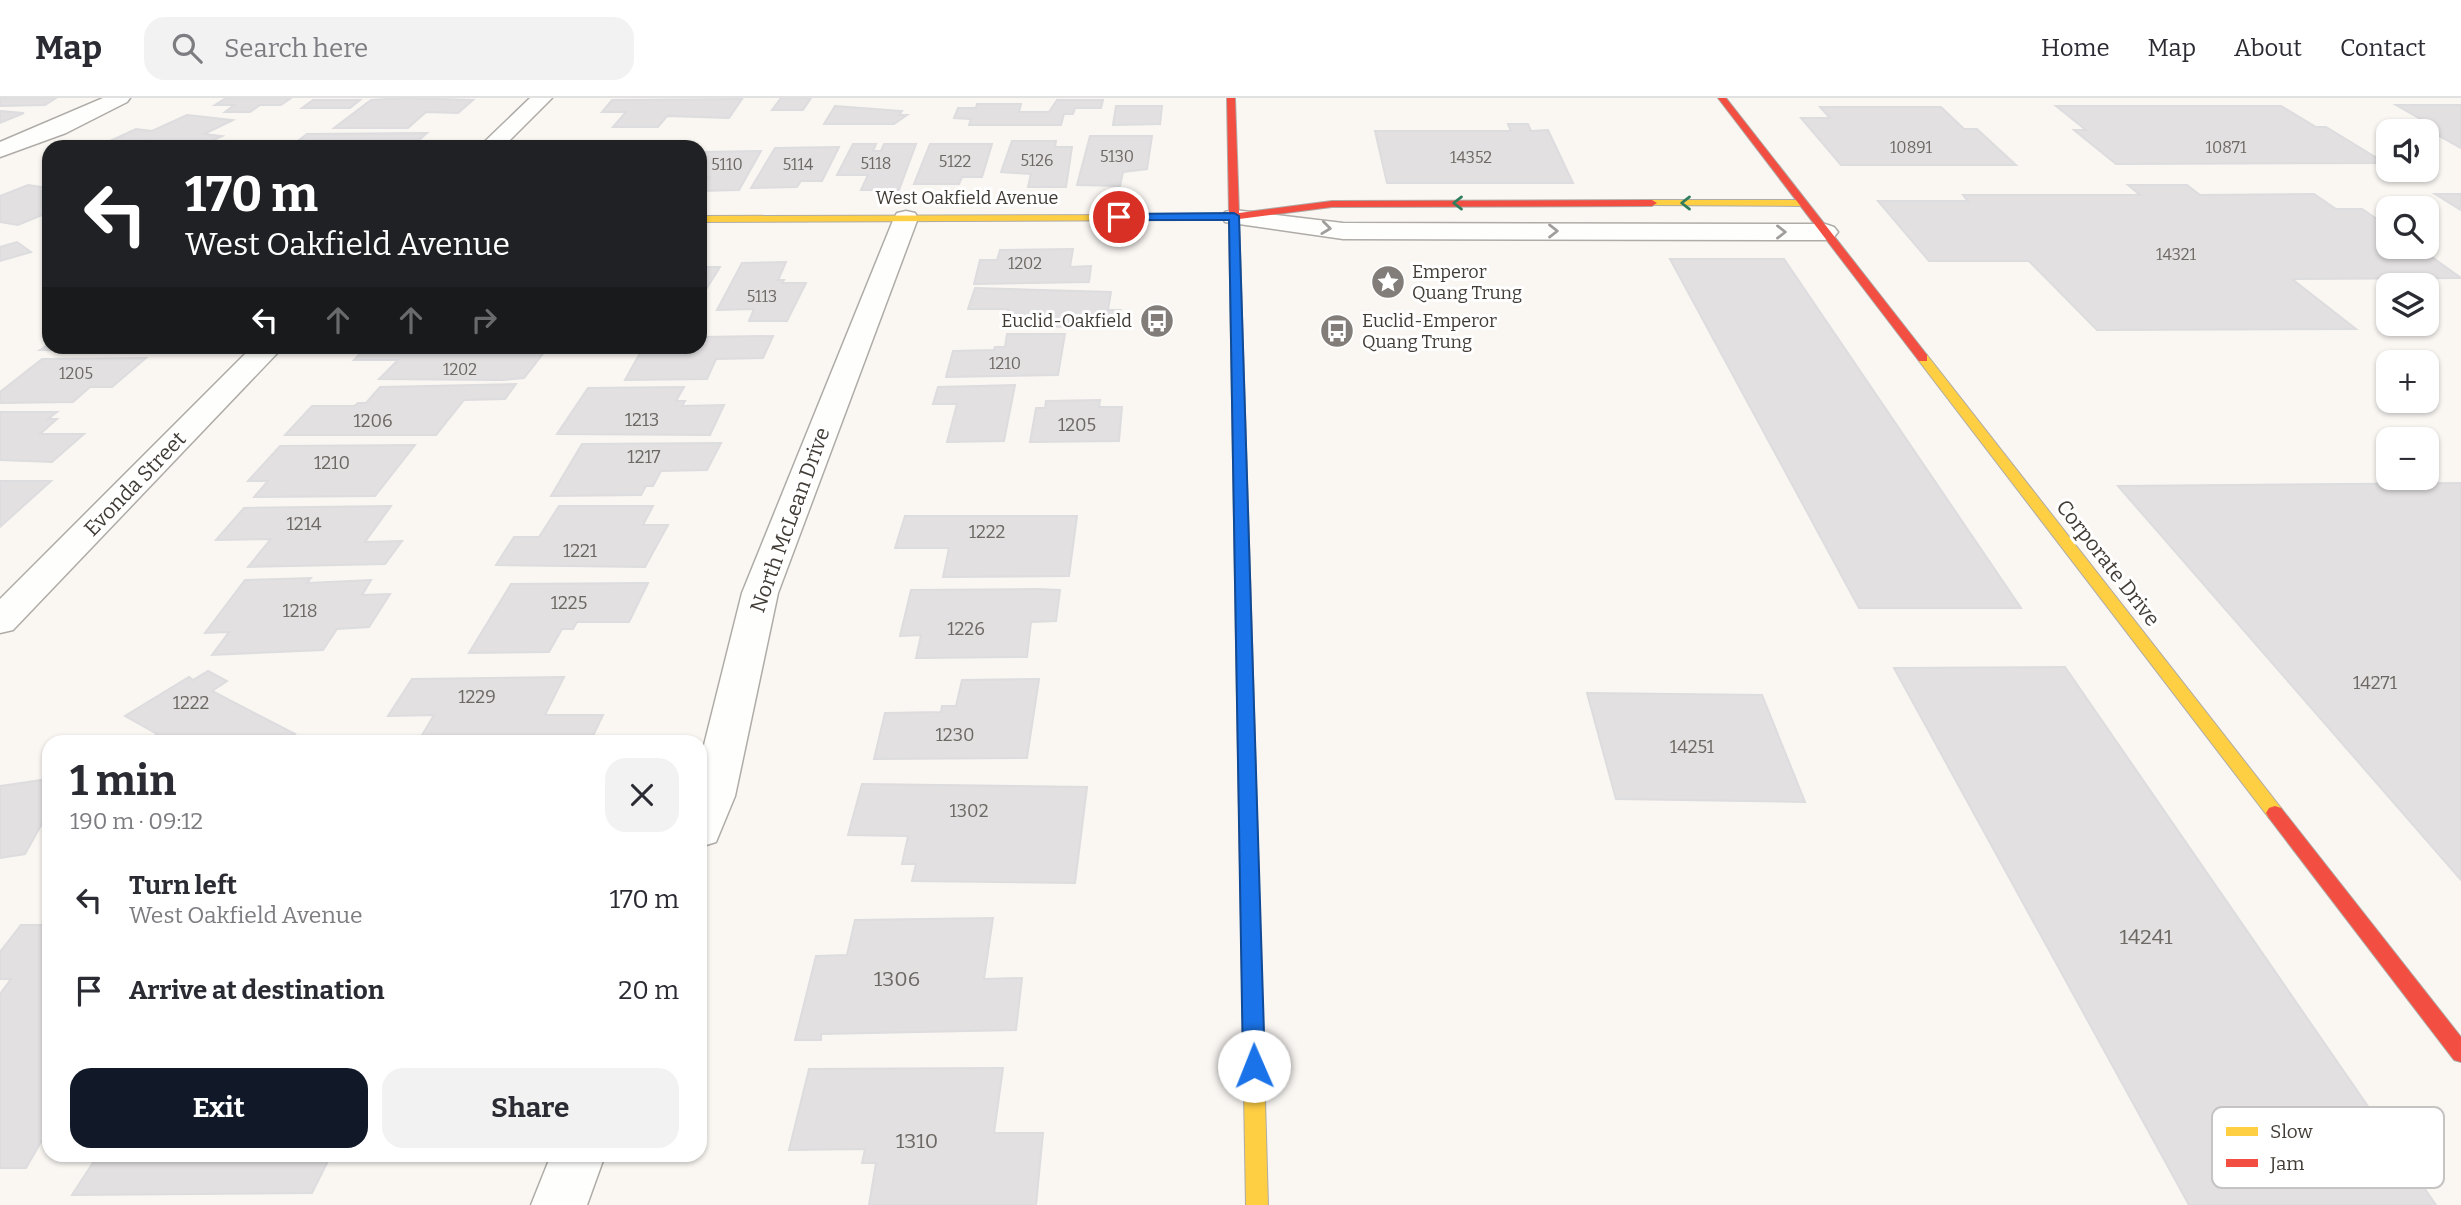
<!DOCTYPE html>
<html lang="en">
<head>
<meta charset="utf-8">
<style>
	:root { --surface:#fff; --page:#f2f2f3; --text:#2b2b33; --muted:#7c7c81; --line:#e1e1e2; --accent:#111827 }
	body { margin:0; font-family:Bitter,serif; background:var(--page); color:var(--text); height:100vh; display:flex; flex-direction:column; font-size:26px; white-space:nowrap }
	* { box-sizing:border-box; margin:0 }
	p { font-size:23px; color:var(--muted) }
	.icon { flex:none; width:38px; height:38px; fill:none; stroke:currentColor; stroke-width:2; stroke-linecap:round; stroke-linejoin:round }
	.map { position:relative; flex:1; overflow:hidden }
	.side { position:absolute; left:42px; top:637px; width:665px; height:427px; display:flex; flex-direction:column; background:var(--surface); border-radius:21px; box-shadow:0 2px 5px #0004 }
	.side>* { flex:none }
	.guide { position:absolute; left:42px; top:42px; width:665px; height:214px; border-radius:21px; box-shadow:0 2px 5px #0004; background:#202124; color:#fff; overflow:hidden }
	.controls { position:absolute; left:2376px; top:21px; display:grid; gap:14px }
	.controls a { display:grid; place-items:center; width:63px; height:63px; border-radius:14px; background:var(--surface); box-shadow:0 2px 5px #0004; font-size:35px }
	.pin { position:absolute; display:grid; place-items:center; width:60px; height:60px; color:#fff; margin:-30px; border:4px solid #fff; border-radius:50%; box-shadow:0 2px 7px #0007 }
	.me { position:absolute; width:77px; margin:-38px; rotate:359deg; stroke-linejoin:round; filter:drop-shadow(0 0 5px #0008) }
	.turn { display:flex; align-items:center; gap:24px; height:147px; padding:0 28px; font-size:32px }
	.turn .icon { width:91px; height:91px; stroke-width:2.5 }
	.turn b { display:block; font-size:49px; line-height:60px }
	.lanes { display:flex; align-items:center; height:66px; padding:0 28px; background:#0003; justify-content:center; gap:35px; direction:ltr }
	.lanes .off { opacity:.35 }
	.round { display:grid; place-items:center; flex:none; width:74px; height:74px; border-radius:21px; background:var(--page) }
	.head { display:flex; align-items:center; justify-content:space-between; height:119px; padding:0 28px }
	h1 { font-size:42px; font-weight:700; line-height:52px }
	.primary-button { display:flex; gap:14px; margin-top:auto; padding:14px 28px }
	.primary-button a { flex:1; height:80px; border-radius:21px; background:var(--accent); color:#fff; font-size:28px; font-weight:700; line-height:80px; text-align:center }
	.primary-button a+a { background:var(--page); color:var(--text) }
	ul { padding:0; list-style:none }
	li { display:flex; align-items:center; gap:21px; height:91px; padding:0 28px }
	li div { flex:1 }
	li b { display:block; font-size:26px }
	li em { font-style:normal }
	header { display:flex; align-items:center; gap:42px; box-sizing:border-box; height:98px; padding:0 35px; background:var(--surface); border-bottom:2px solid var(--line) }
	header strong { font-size:33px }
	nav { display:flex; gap:38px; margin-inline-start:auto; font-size:24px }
	.search { width:490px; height:63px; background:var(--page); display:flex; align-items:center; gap:18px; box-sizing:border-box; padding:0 24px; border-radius:21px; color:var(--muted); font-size:26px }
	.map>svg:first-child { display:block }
</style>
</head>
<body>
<header>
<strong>Map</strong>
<div class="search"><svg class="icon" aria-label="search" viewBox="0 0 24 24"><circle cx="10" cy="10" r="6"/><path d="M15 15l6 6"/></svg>Search here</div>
<nav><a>Home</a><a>Map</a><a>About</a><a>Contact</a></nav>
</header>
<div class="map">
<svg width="2461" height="1107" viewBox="0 0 2461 1107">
	<rect width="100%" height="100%" fill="#faf7f3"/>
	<g fill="#e2e0e1" stroke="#dddcde" stroke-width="2">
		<path d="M0 0H56L45 7 0 8Z"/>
		<path d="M226 0H291L281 7H260L250 14H225L234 7H215Z"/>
		<path d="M403 0 473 2 458 15 426 14 408 30H334L371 2Z"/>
		<path d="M781 0H811L803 12H772Z"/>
		<path d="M742 1 729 20 667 18 658 29H613L626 14H602L612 2Z"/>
		<path d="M313 2H360L350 10H302Z"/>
		<path d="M1057 2H1103L1101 10H1075L1073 16H1064L1061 27H969L971 21 954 20 958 10H976L977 6H1021L1019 14H1049Z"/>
		<path d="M2396 7H2461V50L2427 31H2438Z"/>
		<path d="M835 8 902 13 899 17H907L894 26H824Z"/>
		<path d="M1116 8H1162L1160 26 1113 27Z"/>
		<path d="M2056 8H2281L2316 29H2326L2385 65 2116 66 2074 32H2086Z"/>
		<path d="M1820 9H1941L1964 31H1977L2016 67H1841L1801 20H1830Z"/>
		<path d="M0 13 24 15 0 25Z"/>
		<path d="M187 17 233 22 204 36 222 38 199 49 145 42 138 46 110 43 136 31 152 33Z"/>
		<path d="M1508 26H1528L1531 33 1548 32 1573 85H1387L1375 33H1511Z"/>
		<path d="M427 35 412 48 290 49 307 36Z"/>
		<path d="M1090 38H1152L1147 71 1123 74 1120 88 1077 87Z"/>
		<path d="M1012 43H1056L1055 49H1072L1066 89H1028L1031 76 1001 74Z"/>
		<path d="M853 46H876L873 53H881L884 46H916L899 92H861L868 77H837Z"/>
		<path d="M930 46H992L982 79H962L959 86H914Z"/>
		<path d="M839 49 822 83H801L797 89 751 90 775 50Z"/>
		<path d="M761 53 739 92 700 93 709 79H700V54Z"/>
		<path d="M28 87 49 90V114L18 127 0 124V98Z"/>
		<path d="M2128 87H2187L2200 97 2314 96 2336 111H2362L2389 129V149H2418L2461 180 2292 181 2356 231 2097 232 2029 163H1929L1878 103H1968L1963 97H2140Z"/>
		<path d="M2435 96H2461V112Z"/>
		<path d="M17 144 31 154 0 163V149Z"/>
		<path d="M1073 151 1070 169 1091 168 1089 184 974 186 980 162H997L1000 152Z"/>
		<path d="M1670 161H1784L2021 510H1859Z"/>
		<path d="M786 164 778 182H784L782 185H806L787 223H749L754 211 717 212 742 165Z"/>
		<path d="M700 169H720L700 201Z"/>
		<path d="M975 190 1111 194 1108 212H1121L1119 228 1003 229 1008 211H968Z"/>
		<path d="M1007 236H1065L1058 277 946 279 953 253 994 252 995 249H1005Z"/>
		<path d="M773 238 763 260 716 261 707 281 625 282 644 248H700V239Z"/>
		<path d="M49 246V248H169L163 254 40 252Z"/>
		<path d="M367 248H549L524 280 503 282 379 281 398 262H354Z"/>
		<path d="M146 260 112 289H90L73 304 0 305V294L42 261Z"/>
		<path d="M516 286 505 301 464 302 436 337H285L312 308H354L358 305H366L380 289Z"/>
		<path d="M1015 287 1004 343 947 344 957 306H933L938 289Z"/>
		<path d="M684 289 676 303H685L682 308 724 307 710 337 557 336 588 290Z"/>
		<path d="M1100 302 1099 309H1122L1119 343 1030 344 1036 310H1045L1046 303Z"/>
		<path d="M0 314H57L48 321H57L40 336H84L52 364 0 362Z"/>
		<path d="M721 345 707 372 661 373 653 388H646L641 397 551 398 582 346Z"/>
		<path d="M415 347 375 398 254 399 268 383H248L280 348Z"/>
		<path d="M0 383H51L0 429Z"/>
		<path d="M2461 385V782L2118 388Z"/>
		<path d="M391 408 365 444 402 443 385 466 248 469 271 441 216 442 244 410Z"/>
		<path d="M559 408H653L643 427H668L645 469 496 467 514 439H539Z"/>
		<path d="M905 418H1077L1069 478 943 479 949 450H895Z"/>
		<path d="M311 480 307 485 371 482 362 497 390 496 369 529 337 531 323 552 212 557 229 534 205 535 245 482Z"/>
		<path d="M648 485 629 524H577L573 531H562L549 554 469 555 511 486Z"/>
		<path d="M1038 491 1060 492 1056 523 1031 524 1027 559 916 560 921 537 900 538 911 492Z"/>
		<path d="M2065 569 2436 1107H2189L1894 570Z"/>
		<path d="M208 573 227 583 212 593 295 636 284 644H145L157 636 125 618 189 579 193 582Z"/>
		<path d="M564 579 545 617H603L590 644H418L434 617 388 618 412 581Z"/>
		<path d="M1039 581 1027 660 874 661 885 615 941 614 942 608H956L962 582Z"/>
		<path d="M1587 595 1762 597 1805 704 1616 701Z"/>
		<path d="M49 681V713L25 756 0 760V688Z"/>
		<path d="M862 686 1087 689 1075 785 912 783 916 766H902L908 738 848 737Z"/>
		<path d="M993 820 984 881 1022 880 1016 932 821 936V942H795L816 858 847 857 855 822Z"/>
		<path d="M21 827H49V1030L26 1070H0V896L11 881H0V854Z"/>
		<path d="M1003 970 994 1035H1043L1036 1107H869L876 1065H862L865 1051 789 1052 809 971Z"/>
		<path d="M98 1057H331L312 1095 72 1097Z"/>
	</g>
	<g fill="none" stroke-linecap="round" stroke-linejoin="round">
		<g stroke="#afaba7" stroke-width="3">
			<g id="street">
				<path d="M103 0H130L127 4 66 35 0 59V44Z"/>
				<path d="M530 0H552L503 49H479Z"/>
				<path d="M1234 112 1343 125 1825 126 1834 129 1838 134 1834 139 1825 142 1343 141 1225 124 1222 119 1225 114Z"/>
				<path d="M906 113 915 115 918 120 778 495 735 698 716 744 700 749V663L742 495 894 120 897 115Z"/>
				<path d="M253 248H284L13 532 0 535V501Z"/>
				<path d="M551 1057H605L587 1107H531Z"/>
			</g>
		</g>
		<g stroke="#afaba7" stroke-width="2">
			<g id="slow">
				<path d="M1652 102H1803L1808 105 1803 108 1648 107 1647 105Z"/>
				<path d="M1196 117 1197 119 1192 122 700 124V118Z"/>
				<path d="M1923 256 1927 257 2281 710 2284 715 2281 720 2275 722 2269 720 1919 263V257Z"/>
				<path d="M1244 538 1252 543 1268 1107H1246L1236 543Z"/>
			</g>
		</g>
		<g stroke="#afaba7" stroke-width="2">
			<g id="jam">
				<path d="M1227 0H1235L1239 115 1332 103 1652 102 1657 105 1652 108 1332 109 1239 121 1252 543 1244 548 1236 543 1229 122H1192L1187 119 1192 116H1229Z"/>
				<path d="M1718 0H1726L1927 257V263H1919Z"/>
				<path d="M2275 708 2281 710 2461 939V964L2454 962 2269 720 2266 715 2269 710Z"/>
			</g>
		</g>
		<use href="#street" fill="#fefefd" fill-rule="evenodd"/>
		<use href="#slow" fill="#ffcf43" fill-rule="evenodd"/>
		<use href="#jam" fill="#f24e42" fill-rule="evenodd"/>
	</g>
	<defs><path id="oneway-chevron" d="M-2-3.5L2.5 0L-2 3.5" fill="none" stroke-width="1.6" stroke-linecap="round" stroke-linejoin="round" transform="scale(1.75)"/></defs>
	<g stroke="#307e5d">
		<use href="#oneway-chevron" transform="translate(1458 105) rotate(180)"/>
		<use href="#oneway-chevron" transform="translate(1686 105) rotate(-180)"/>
	</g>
	<g stroke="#a09d9a">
		<use href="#oneway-chevron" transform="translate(1326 130) rotate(7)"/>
		<use href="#oneway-chevron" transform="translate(1553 133)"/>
		<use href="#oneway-chevron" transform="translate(1781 134)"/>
	</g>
	<path fill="#1a73e8" stroke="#114b97" stroke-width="2" d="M1234 115 1239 118 1265 968 1261 974 1254 977 1246 974 1243 968 1229 122H1119L1114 119 1119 116Z"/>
	<defs>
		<g id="sight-disc" transform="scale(1.75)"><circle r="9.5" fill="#827d78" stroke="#fff"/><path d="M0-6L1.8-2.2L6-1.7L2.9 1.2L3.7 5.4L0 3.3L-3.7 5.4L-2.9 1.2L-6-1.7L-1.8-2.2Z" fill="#fff"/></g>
		<g id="bus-disc" transform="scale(1.75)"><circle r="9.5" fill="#827d78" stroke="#fff"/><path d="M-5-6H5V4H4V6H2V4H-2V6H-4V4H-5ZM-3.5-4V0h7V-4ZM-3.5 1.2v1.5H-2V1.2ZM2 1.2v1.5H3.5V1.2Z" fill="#fff"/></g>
	</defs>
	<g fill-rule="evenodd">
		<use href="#sight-disc" x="1388" y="184"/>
		<use href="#bus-disc" x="1157" y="223"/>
		<use href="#bus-disc" x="1337" y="233"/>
	</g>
	<g text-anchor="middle" stroke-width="6" stroke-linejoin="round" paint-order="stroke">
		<g font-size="16" fill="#6e6864">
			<text x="1911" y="55">10891</text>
			<text x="2226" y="55">10871</text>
			<text x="1117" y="64">5130</text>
			<text x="1471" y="65">14352</text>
			<text x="1037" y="68">5126</text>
			<text x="955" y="69">5122</text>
			<text x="876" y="71">5118</text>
			<text x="727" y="72">5110</text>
			<text x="798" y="72">5114</text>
			<text x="2176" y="162">14321</text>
			<text x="1025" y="171">1202</text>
			<text x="762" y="204">5113</text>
			<text x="1005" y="271">1210</text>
			<text x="460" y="277">1202</text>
			<text x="76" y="281">1205</text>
		</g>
		<g font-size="18" fill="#423c36" stroke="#fff">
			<text x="967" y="106">West Oakfield Avenue</text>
		</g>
		<g font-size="18" fill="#423c36" stroke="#fff" text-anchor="start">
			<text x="1412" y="180">Emperor<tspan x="1412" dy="21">Quang Trung</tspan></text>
			<text x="1132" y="229" text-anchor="end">Euclid-Oakfield</text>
			<text x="1362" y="229">Euclid-Emperor<tspan x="1362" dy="21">Quang Trung</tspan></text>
		</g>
		<g font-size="18" fill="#6e6864">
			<text x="642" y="328">1213</text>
			<text x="373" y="329">1206</text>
			<text x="1077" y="333">1205</text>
			<text x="644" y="365">1217</text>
			<text x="332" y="371">1210</text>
			<text x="304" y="432">1214</text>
			<text x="987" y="440">1222</text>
			<text x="580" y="459">1221</text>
			<text x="569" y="511">1225</text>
			<text x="300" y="519">1218</text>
			<text x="966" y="537">1226</text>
			<text x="2375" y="591">14271</text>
			<text x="477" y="605">1229</text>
			<text x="191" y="611">1222</text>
			<text x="955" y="643">1230</text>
			<text x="1692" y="655">14251</text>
			<text x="969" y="719">1302</text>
		</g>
		<g font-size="21" fill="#423c36" stroke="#fff">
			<text transform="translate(135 386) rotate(-46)" y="7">Evonda Street</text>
			<text transform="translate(790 422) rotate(-70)" y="7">North McLean Drive</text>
			<text transform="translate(2108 465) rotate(52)" y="7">Corporate Drive</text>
		</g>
		<g font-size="21" fill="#6e6864">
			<text x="2146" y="846">14241</text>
			<text x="897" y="888">1306</text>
			<text x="917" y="1050">1310</text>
		</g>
	</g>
	<rect x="2212" y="1009" width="232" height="81" rx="10" fill="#fff" stroke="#c6c4c3" stroke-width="2"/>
	<rect x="2226" y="1029" width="32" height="9" fill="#ffcf43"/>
	<rect x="2226" y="1061" width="32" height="8" fill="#f24e42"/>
	<g font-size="19" fill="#423c36">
		<text x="2270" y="1040">Slow</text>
		<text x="2270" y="1072">Jam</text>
	</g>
</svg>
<div class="controls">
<a><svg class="icon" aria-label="sound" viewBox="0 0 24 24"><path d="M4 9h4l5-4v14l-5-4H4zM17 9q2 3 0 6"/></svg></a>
<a><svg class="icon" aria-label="search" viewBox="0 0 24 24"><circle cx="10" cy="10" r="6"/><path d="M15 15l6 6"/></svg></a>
<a><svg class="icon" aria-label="layers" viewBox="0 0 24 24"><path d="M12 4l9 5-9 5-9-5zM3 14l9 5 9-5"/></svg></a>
<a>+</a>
<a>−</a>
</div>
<div class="pin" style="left:1119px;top:119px;background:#d93025"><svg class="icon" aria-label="arrive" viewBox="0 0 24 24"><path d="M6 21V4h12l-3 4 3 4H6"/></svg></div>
<svg class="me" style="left:1254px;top:968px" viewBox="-20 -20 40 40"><circle r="19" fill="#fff"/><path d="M0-13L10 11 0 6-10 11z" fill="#1a73e8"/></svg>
<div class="guide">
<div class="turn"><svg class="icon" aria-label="left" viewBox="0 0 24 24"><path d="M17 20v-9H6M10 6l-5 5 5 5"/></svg><div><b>170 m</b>West Oakfield Avenue</div></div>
<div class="lanes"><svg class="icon" aria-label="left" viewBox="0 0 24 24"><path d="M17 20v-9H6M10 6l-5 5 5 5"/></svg><svg class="icon off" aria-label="ahead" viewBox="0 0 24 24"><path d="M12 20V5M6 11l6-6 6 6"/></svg><svg class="icon off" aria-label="ahead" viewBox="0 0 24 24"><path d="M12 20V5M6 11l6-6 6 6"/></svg><svg class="icon off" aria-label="right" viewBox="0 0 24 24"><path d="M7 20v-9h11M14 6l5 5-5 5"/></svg></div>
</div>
<section class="side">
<div class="head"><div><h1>1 min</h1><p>190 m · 09:12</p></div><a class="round"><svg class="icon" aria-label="close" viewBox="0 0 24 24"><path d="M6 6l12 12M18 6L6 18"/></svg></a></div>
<ul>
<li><svg class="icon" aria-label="left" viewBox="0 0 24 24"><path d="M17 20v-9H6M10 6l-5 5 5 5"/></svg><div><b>Turn left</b><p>West Oakfield Avenue</p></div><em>170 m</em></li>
<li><svg class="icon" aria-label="arrive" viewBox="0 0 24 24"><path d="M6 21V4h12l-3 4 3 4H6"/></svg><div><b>Arrive at destination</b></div><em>20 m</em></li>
</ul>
<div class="primary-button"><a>Exit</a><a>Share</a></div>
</section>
</div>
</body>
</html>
